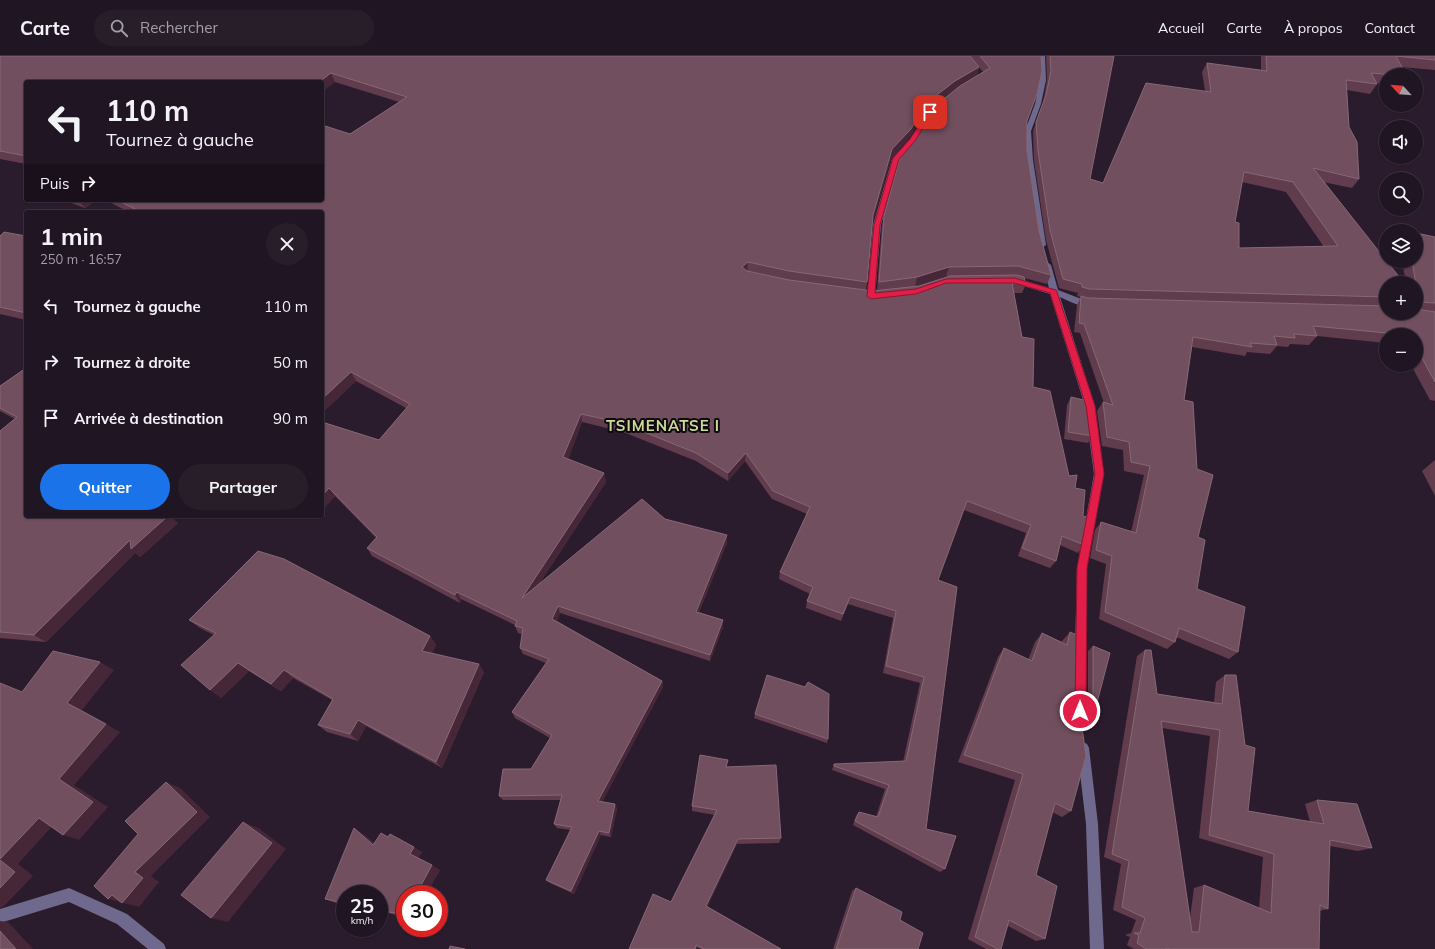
<!DOCTYPE html>
<html lang="fr">
<head>
<meta charset="utf-8">
<style>
	:root { --surface:#201522; --page:#281e2a; --text:#f1f3f6; --muted:#a29fa5; --line:#3d3440; --accent:#1a73e8 }
	body { margin:0; font-family:Mulish,sans-serif; background:var(--page); color:var(--text); height:100vh; display:flex; flex-direction:column; font-size:15px; white-space:nowrap }
	* { box-sizing:border-box; margin:0 }
	p { font-size:13px; color:var(--muted) }
	.icon { flex:none; width:22px; height:22px; fill:none; stroke:currentColor; stroke-width:2; stroke-linecap:round; stroke-linejoin:round }
	.map { position:relative; flex:1; overflow:hidden }
	.details { position:absolute; left:24px; top:154px; width:300px; height:308px; display:flex; flex-direction:column; background:var(--surface); border-radius:4px; box-shadow:0 1px 3px #0004,0 0 0 1px var(--line) }
	.details>* { flex:none }
	.top-card { position:absolute; left:24px; top:24px; width:300px; height:122px; border-radius:4px; box-shadow:0 1px 3px #0004,0 0 0 1px var(--line); background:#201522; color:var(--text); overflow:hidden }
	.needle { width:26px; rotate:296deg }
	.controls { position:absolute; left:1379px; top:12px; display:grid; gap:8px }
	.controls a { display:grid; place-items:center; width:44px; height:44px; border-radius:50%; background:var(--surface); box-shadow:0 1px 3px #0004,0 0 0 1px var(--line); font-size:20px }
	.speed { position:absolute; left:336px; top:829px; display:flex; gap:8px; font-size:20px; font-weight:700; text-align:center }
	.speed>* { display:grid; place-content:center; width:52px; height:52px; border-radius:50%; background:var(--surface); box-shadow:0 1px 3px #0004,0 0 0 1px var(--line); line-height:1 }
	.speed small { font-size:10px; font-weight:400 }
	.speed .limit { border:6px solid #d22; background:#fff; color:#111 }
	.pin { position:absolute; display:grid; place-items:center; width:34px; height:34px; color:#fff; margin:-17px; border-radius:8px; box-shadow:0 2px 6px #0006 }
	.me { position:absolute; width:44px; margin:-22px; rotate:0deg; stroke-linejoin:round; filter:drop-shadow(0 0 3px #0008) }
	.turn { display:flex; align-items:center; gap:14px; height:84px; padding:0 16px; font-size:18px }
	.turn .icon { width:52px; height:52px; stroke-width:2.5 }
	.turn b { display:block; font-size:28px; line-height:34px }
	.then { display:flex; align-items:center; height:38px; padding:0 16px; background:#0003; gap:8px; font-size:15px }
	.round { display:grid; place-items:center; flex:none; width:42px; height:42px; border-radius:21px; background:var(--page) }
	.overview { display:flex; align-items:center; justify-content:space-between; height:68px; padding:0 16px }
	h1 { font-size:24px; font-weight:700; line-height:30px }
	.button { display:flex; gap:8px; margin-top:auto; padding:8px 16px }
	.button a { flex:1; height:46px; border-radius:24px; background:var(--accent); color:#fff; font-size:16px; font-weight:700; line-height:46px; text-align:center }
	.button a+a { background:var(--page); color:var(--text) }
	ul { padding:0; list-style:none }
	li { display:flex; align-items:center; gap:12px; height:56px; padding:0 16px }
	li div { flex:1 }
	li b { display:block; font-size:15px }
	li em { font-style:normal }
	header { display:flex; align-items:center; gap:24px; box-sizing:border-box; height:56px; padding:0 20px; background:var(--surface); border-bottom:1px solid var(--line) }
	header strong { font-size:19px }
	nav { display:flex; gap:22px; margin-inline-start:auto; font-size:14px }
	.search { width:280px; height:36px; background:var(--page); display:flex; align-items:center; gap:10px; box-sizing:border-box; padding:0 14px; border-radius:22px; color:var(--muted); font-size:15px }
	.map>svg:first-child { display:block }
</style>
</head>
<body>
<header>
<strong>Carte</strong>
<div class="search"><svg class="icon" aria-label="search" viewBox="0 0 24 24"><circle cx="10" cy="10" r="6"/><path d="M15 15l6 6"/></svg>Rechercher</div>
<nav><a>Accueil</a><a>Carte</a><a>À propos</a><a>Contact</a></nav>
</header>
<div class="map">
<svg width="1435" height="893" viewBox="0 0 1435 893">
	<rect width="100%" height="100%" fill="#2b1c2d"/>
	<g fill="none" stroke-linecap="round" stroke-linejoin="round">
		<g fill="#6f6a8d" fill-rule="evenodd">
			<path d="M1039 0H1045L1046 24 1041 48 1031 75 1033 104 1046 189 1042 192 1038 189 1025 104V75L1035 48 1040 24Z"/>
			<path d="M942 44 947 45 933 57 915 85 899 103 881 169 875 240 871 243 868 242 867 240 873 169 892 103 910 83 928 55Z"/>
			<path d="M1047 206 1051 209 1058 234 1084 244 1095 245 1096 247C1088 256 1069 245 1060 241L1095 350 1104 418 1087 512V594L1085 598 1081 599 1077 598 1075 594 1077 512 1094 418 1085 350 1050 238 1010 226 1009 224 1013 221 1049 232 1043 209Z"/>
			<path d="M1083 686 1087 688 1089 692 1098 768 1104 893H1090L1086 768 1077 692 1079 688Z"/>
			<path d="M69 832 127 858 164 888 166 893H148L117 868 69 846 0 867V853Z"/>
		</g>
	</g>
	<g fill="#613c4c" fill-rule="evenodd">
		<path d="M0 0 979 11 977 20 983 16 970 0H1041L1027 66V95L1039 175 1051 219 1047 228 1024 222 1026 228 1022 237H1014L1022 281 1033 331 1069 420 1075 432 1083 460 1084 489 1078 497 1060 489 1056 505 1050 512 1018 500 1026 477 964 454 938 524 926 773 945 813 940 816 853 769 856 760 859 756 876 761 885 733 832 714 834 708 903 706 920 627 883 617 893 562 848 548 841 565 806 552 807 545 810 538 779 523 780 516 807 458 772 443 745 405 728 425 696 405 623 376 582 366 568 403 604 417 606 426 539 528 665 463 727 479V487L699 556 723 564V571L710 605 560 557 557 565 662 625 663 631 602 746 615 748 617 753 611 781 601 779 574 838 550 827 546 824 571 774 557 772 554 768 561 744H503L499 740 531 713 550 682 515 662 512 656 546 607 523 598 520 592 522 578 518 577 515 570V569L461 543 460 547 372 500 367 492 376 482 335 440 325 451 322 449V366L379 384 406 352 356 325 322 357V156H129L105 144H322L350 78 399 46 335 26H26V108L0 103ZM960 30 884 160 882 169 877 235H873L866 234 867 226 873 164 891 103 909 82 927 54 952 35ZM946 220H950L919 230 915 231Z"/>
		<path d="M1046 0H1114L1090 123 1103 127 1205 35 1202 16 1207 7 1261 14V0H1435V14L1401 11 1406 19H1386V28L1376 27 1377 28 1370 38 1347 34 1349 71 1359 123 1352 132 1323 126 1386 227V257H1416V227H1406L1402 205H1416L1435 181V345L1430 344 1411 309H1416V279H1386V287L1317 280 1309 289 1290 288 1288 291 1277 290 1270 298 1247 296 1245 300 1192 291 1184 344 1198 481 1197 533 1238 596 1229 603 1176 581 1175 586 1167 593 1099 563 1106 508 1090 502 1095 474 1101 466 1131 476 1144 419 1124 415 1123 394 1102 390 1097 355 1103 346 1104 347 1080 277 1074 276 1077 249 1081 241 1077 240 1078 237 1059 232 1046 184 1034 104 1033 75 1043 47 1047 24ZM1242 126 1286 136 1324 191 1239 192 1235 166Z"/>
		<path d="M63 144H97L85 152Z"/>
		<path d="M0 180H26V264L0 258Z"/>
		<path d="M26 312V460L178 467 140 501 135 497 46 586 0 582V375L15 363 0 355V330Z"/>
		<path d="M1071 341 1093 380 1088 387 1064 383 1067 349Z"/>
		<path d="M1435 404V440L1422 415Z"/>
		<path d="M189 564 430 580 436 589 432 597 484 616 442 712 366 670 358 685 327 676 318 669 332 644 293 622 281 635 249 615 221 642 214 579 200 572Z"/>
		<path d="M1070 576 1071 755 1062 761 1052 756 1036 819 1045 883 1036 885 1008 870 1001 893H986L968 883 1015 724 958 706 998 601 1004 592 1028 604 1035 586 1042 577 1062 586V585Z"/>
		<path d="M1093 590V662L1088 666V595Z"/>
		<path d="M1145 594 1157 638 1214 646 1216 626 1225 619 1248 755 1310 766 1305 748 1317 744 1372 792 1358 795 1330 790 1328 853 1319 855V893H1134L1127 889 1130 881 1125 879 1131 877 1136 864 1113 854 1121 808 1104 801 1137 600ZM1162 672 1210 680 1199 782 1263 801 1259 852 1204 829 1194 832 1190 862Z"/>
		<path d="M755 658 828 683 827 687 754 662Z"/>
		<path d="M727 711 781 782 779 787 737 788 707 851 781 893H701L697 891 696 893H629L671 846 715 759 692 755V750Z"/>
		<path d="M363 778 374 787 388 781 422 796 418 802 440 814 429 833 432 834 439 837V838H405V861L379 855V838H345V849L336 847 325 843Z"/>
		<path d="M856 832 900 864 918 893H833L852 835Z"/>
	</g>
	<g fill="#452738">
		<path d="M979 11 977 21 952 35 927 54 909 82 891 103 872 169 873 159 892 93 929 45 955 25Z"/>
		<path d="M331 17 335 26 322 36V26H319Z"/>
		<path d="M78 144H97L85 152Z"/>
		<path d="M748 206 747 216 742 211Z"/>
		<path d="M949 211 946 220 915 231 917 221Z"/>
		<path d="M351 316 356 325 322 357V343Z"/>
		<path d="M581 358 582 366 566 410 563 401Z"/>
		<path d="M746 397 745 405 728 425V417Z"/>
		<path d="M604 417 606 426 525 549 522 542Z"/>
		<path d="M329 432 335 440 325 451 322 447V440Z"/>
		<path d="M168 460H171L178 467 140 501 135 497 46 586 34 579 130 484Z"/>
		<path d="M727 479V487L696 562V556Z"/>
		<path d="M457 536 461 543 460 547 455 539Z"/>
		<path d="M558 550 560 557 555 570 552 563Z"/>
		<path d="M723 564V571L710 605V599Z"/>
		<path d="M430 580 436 589 429 603 422 595Z"/>
		<path d="M100 606 114 614 82 654 120 676 74 729 108 751 79 784 63 779 59 723 67 647Z"/>
		<path d="M238 607 249 615 221 642 210 634Z"/>
		<path d="M479 608 484 616 442 712 436 706Z"/>
		<path d="M284 614 293 622 281 635 271 628Z"/>
		<path d="M662 625 663 631 600 750 598 745Z"/>
		<path d="M358 664 366 670 358 685 350 678Z"/>
		<path d="M166 726 180 732 210 761 151 820 159 826 139 851 108 843 135 816Z"/>
		<path d="M615 748 617 753 611 781 609 777Z"/>
		<path d="M39 762 55 767 18 808 33 820 4 850 0 852V803Z"/>
		<path d="M243 766 258 772 286 793 228 866 211 862Z"/>
		<path d="M354 772 363 778 382 794 373 789Z"/>
		<path d="M599 775 601 779 574 838 571 835Z"/>
		<path d="M738 783 737 788 706 854V850Z"/>
		<path d="M414 791 422 796 418 802 410 798Z"/>
		<path d="M432 809 440 814 428 835 420 831Z"/>
		<path d="M432 834 439 837V838H430Z"/>
		<path d="M0 865 8 866 33 893H16L0 875Z"/>
	</g>
	<g fill="#714f5e" stroke="#866876" fill-rule="evenodd">
		<path d="M0 0H970L979 11 955 25 929 45 911 73 892 93 873 159 867 226 789 215 748 206 742 211 747 215 789 224 873 235 919 230 950 220 1017 219 1024 221 1026 228 1012 227 1022 281 1034 283 1033 331 1050 335 1069 420 1077 419 1075 432 1085 434 1083 460 1089 462 1084 489 1062 480 1056 505 1022 492 1031 469 967 445 938 524 957 531 926 773 956 780 945 813 855 765 859 756 878 761 889 729 834 710V708L906 705 924 621 886 610 896 555 850 541 843 558 807 545 813 531 780 516 810 451 773 435 746 397 728 417 696 397 622 367 581 358 563 401 604 417 522 542 642 443 665 463 727 479 696 556 723 564 710 599 558 550 552 563 662 625 598 745 615 748 609 777 599 775 571 835 546 824 572 771 554 768 562 739 499 740 503 713H531L552 679 512 656 549 603 520 592 523 572 515 570 517 565 457 536 455 539 367 492 377 481 329 432 322 440V366L379 384 410 348 351 316 322 343V156H141L117 144H322V69L350 78 407 41 331 17 319 26H26V100L0 95Z"/>
		<path d="M980 0H1041L1042 15 1037 38 1027 65V95L1039 175 1051 219 1018 210 949 211 917 221 879 226 884 160 902 94 918 77 936 49 960 30 990 12Z"/>
		<path d="M1050 0H1114L1090 123 1103 127 1146 27 1211 36 1207 7 1267 15 1266 0H1435V4L1396 0 1406 19H1393L1371 17 1377 28 1346 24 1349 71 1357 86 1359 123 1313 112 1404 227H1386V241L1089 233 1082 231V228L1063 223 1050 174 1038 95 1036 66 1046 39 1051 15ZM1244 116 1293 126 1338 190 1239 192V167L1235 166Z"/>
		<path d="M4 176 26 180V257L0 251V180Z"/>
		<path d="M1416 177 1435 181V247L1419 246 1412 205H1416Z"/>
		<path d="M1081 240 1088 242 1386 250V257H1416V253L1435 256V326L1416 291V279H1408L1313 270 1317 280 1294 278 1295 282 1274 280 1277 289 1250 287 1252 291 1193 281 1184 344 1193 346 1197 413 1213 419 1198 481 1205 484 1197 533 1245 551 1238 596 1179 572 1175 586 1105 556 1112 500 1096 494 1101 466 1136 477 1150 410 1131 406 1129 386 1107 381 1103 346 1113 349 1084 268 1079 267Z"/>
		<path d="M26 312V460H168L131 493 130 484 34 579 0 576V375L17 361 0 352V330Z"/>
		<path d="M1071 341 1088 345 1093 380 1068 376Z"/>
		<path d="M258 495 284 503 430 580 422 595 479 608 436 706 358 664 350 678 318 669 333 643 284 614 271 628 238 607 210 634 181 609 216 577 189 564Z"/>
		<path d="M1070 576 1082 581 1081 664 1086 700 1071 755 1055 747 1036 819 1057 830 1045 883 1009 864 1001 893H998L975 881 1023 718 964 699 1004 592 1032 605 1042 577 1067 589Z"/>
		<path d="M1093 590 1110 597 1093 662Z"/>
		<path d="M1145 594H1151L1157 638 1222 648 1225 619H1236L1245 689 1255 692 1248 755 1324 768 1317 744 1357 748 1372 792 1330 784 1328 853 1320 849 1319 893H1170L1167 892 1166 893H1146L1137 887 1139 879 1134 877H1140L1145 862 1122 851 1129 805 1112 798ZM1161 665 1220 674 1209 779 1274 798 1271 857 1204 829 1199 876H1192Z"/>
		<path d="M53 595 100 606 67 647 106 668 59 723 93 746 63 779 39 762 0 803V627L22 636Z"/>
		<path d="M767 619 805 631 808 626 829 638 828 683 755 658Z"/>
		<path d="M700 699 728 704 726 711 776 709 781 782 738 783 706 850 781 893H704L696 889 695 893H629L653 838 671 846 717 754 692 750Z"/>
		<path d="M166 726 197 756 135 816 143 822 122 847 112 839 108 843 94 830 138 778 125 765Z"/>
		<path d="M243 766 272 787 211 862 181 839Z"/>
		<path d="M354 772 373 789 381 777 388 781 390 778 414 791 410 798 432 809 420 831 432 834 430 838H405V859L379 854V838H345V847L325 843Z"/>
		<path d="M0 804 15 816 0 832Z"/>
		<path d="M856 832 902 856 900 864 923 877 918 893H836Z"/>
		<path d="M0 875 16 893H0Z"/>
		<path d="M450 890 465 893H449Z"/>
	</g>
	<path fill="#e11d48" stroke="#92132f" d="M928 55 933 56 915 85 899 103 880 169 875 237 916 233 946 223 1014 222 1056 234 1057 236 1095 350 1104 418 1087 512 1086 655 1084 659 1080 661 1076 659 1075 655 1077 512 1095 418 1086 350 1050 237 1014 227H946L916 238 871 243 867 240 874 169 893 102 910 83Z"/>
	<g text-anchor="middle" stroke-width="4" stroke-linejoin="round" paint-order="stroke">
		<g font-size="15" font-weight="bold" letter-spacing="1" fill="#cade93" stroke="#100910">
			<text x="663" y="375">TSIMENATSE I</text>
		</g>
	</g>
</svg>
<div class="controls">
<a><svg class="needle" viewBox="-14 -14 28 28"><path d="M0-13l5 13h-10z" fill="#e53935"/><path d="M0 13l5-13h-10z" fill="#a29fa5"/></svg></a>
<a><svg class="icon" aria-label="sound" viewBox="0 0 24 24"><path d="M4 9h4l5-4v14l-5-4H4zM17 9q2 3 0 6"/></svg></a>
<a><svg class="icon" aria-label="search" viewBox="0 0 24 24"><circle cx="10" cy="10" r="6"/><path d="M15 15l6 6"/></svg></a>
<a><svg class="icon" aria-label="layers" viewBox="0 0 24 24"><path d="M12 4l9 5-9 5-9-5zM3 14l9 5 9-5"/></svg></a>
<a>+</a>
<a>−</a>
</div>
<div class="speed"><div>25<small>km/h</small></div><div class="limit">30</div></div>
<div class="pin" style="left:930px;top:56px;background:#d93025"><svg class="icon" aria-label="arrive" viewBox="0 0 24 24"><path d="M6 21V4h12l-3 4 3 4H6"/></svg></div>
<svg class="me" style="left:1080px;top:655px" viewBox="-20 -20 40 40"><circle r="17" fill="#e11d48" stroke="#fff" stroke-width="3"/><path d="M0-11L8 9 0 5-8 9z" fill="#fff"/></svg>
<div class="top-card">
<div class="turn"><svg class="icon" aria-label="left" viewBox="0 0 24 24"><path d="M17 20v-9H6M10 6l-5 5 5 5"/></svg><div><b>110 m</b>Tournez à gauche</div></div>
<div class="then">Puis<svg class="icon" aria-label="right" viewBox="0 0 24 24"><path d="M7 20v-9h11M14 6l5 5-5 5"/></svg></div>
</div>
<section class="details">
<div class="overview"><div><h1>1 min</h1><p>250 m · 16:57</p></div><a class="round"><svg class="icon" aria-label="close" viewBox="0 0 24 24"><path d="M6 6l12 12M18 6L6 18"/></svg></a></div>
<ul>
<li><svg class="icon" aria-label="left" viewBox="0 0 24 24"><path d="M17 20v-9H6M10 6l-5 5 5 5"/></svg><div><b>Tournez à gauche</b></div><em>110 m</em></li>
<li><svg class="icon" aria-label="right" viewBox="0 0 24 24"><path d="M7 20v-9h11M14 6l5 5-5 5"/></svg><div><b>Tournez à droite</b></div><em>50 m</em></li>
<li><svg class="icon" aria-label="arrive" viewBox="0 0 24 24"><path d="M6 21V4h12l-3 4 3 4H6"/></svg><div><b>Arrivée à destination</b></div><em>90 m</em></li>
</ul>
<div class="button"><a>Quitter</a><a>Partager</a></div>
</section>
</div>
</body>
</html>
